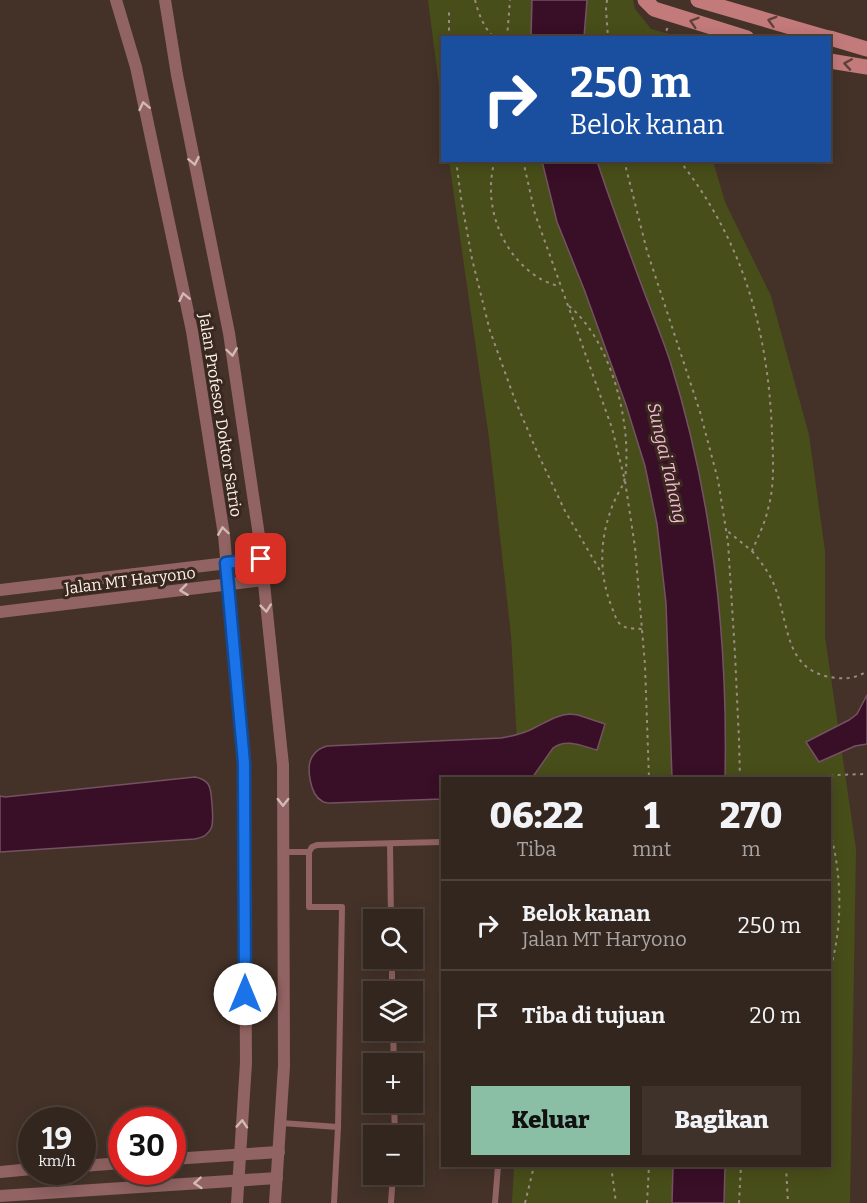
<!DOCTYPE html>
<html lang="id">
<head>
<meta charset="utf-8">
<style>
	:root { --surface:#33261e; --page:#3e322b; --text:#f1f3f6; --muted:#a9a5a4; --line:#4e433c; --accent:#8abfa5 }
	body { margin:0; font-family:Bitter,serif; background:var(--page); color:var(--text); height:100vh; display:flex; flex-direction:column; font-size:22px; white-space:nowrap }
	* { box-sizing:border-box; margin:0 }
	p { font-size:20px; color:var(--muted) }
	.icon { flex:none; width:33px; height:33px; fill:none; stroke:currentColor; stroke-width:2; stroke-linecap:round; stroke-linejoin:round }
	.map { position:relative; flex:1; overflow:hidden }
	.details { position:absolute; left:441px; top:777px; width:390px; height:390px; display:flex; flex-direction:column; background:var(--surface); border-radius:0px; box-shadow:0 3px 15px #0003,0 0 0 2px var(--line) }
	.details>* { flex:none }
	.top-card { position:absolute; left:441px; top:36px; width:390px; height:126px; border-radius:0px; box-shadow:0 3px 15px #0003,0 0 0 2px var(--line); background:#1a4fa0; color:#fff; overflow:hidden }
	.controls { position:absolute; left:363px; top:909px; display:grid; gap:12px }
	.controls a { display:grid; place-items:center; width:60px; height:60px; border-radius:0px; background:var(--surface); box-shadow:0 3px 15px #0003,0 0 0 2px var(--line); font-size:30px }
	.speed { position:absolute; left:18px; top:1107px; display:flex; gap:12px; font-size:30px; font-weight:700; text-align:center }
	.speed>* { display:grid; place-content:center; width:78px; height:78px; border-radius:50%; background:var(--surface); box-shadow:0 3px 15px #0003,0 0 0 2px var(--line); line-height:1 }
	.speed small { font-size:15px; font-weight:400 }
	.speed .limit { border:9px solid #d22; background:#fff; color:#111 }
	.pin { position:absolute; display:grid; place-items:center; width:51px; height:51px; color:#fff; margin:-26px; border-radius:12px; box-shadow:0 3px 9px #0006 }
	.me { position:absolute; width:66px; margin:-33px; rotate:0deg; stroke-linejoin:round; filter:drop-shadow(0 0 4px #0008) }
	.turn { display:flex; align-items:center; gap:21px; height:126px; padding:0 30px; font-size:27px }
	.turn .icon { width:78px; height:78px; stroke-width:2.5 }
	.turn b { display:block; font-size:42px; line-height:51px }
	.eta { display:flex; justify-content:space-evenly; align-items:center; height:102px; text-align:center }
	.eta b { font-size:36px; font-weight:800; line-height:42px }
	.action { display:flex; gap:12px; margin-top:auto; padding:12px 30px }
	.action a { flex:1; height:69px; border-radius:0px; background:var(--accent); color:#111; font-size:24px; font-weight:800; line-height:69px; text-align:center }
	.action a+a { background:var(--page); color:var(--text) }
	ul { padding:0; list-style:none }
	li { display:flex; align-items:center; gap:18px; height:90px; padding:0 30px; border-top:2px solid var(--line) }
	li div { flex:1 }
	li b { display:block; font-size:22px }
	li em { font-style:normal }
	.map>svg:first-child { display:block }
</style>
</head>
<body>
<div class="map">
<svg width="867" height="1203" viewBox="0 0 867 1203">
	<rect width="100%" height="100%" fill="#443228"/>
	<g fill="#484e19">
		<path d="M428 0H633L635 9 651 29 680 37 442 38V109Z"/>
		<path d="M449 161H713L725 202 771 296 809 435 825 551V637L856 849 850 1203H512L514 1166H830V778H519L511 635 489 438Z"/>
	</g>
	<g fill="#390e27" stroke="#745262" stroke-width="1.5">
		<path d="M532 0H587L584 37H531Z"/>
		<path d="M542 161H597C611 204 627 246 643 289 652 313 662 337 670 361 712 495 728 638 725 778H672L666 603 657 524 645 466 626 405 584 289 557 222Z"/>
		<path d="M867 695V744L855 746 819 762 806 742 849 720 857 714Z"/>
		<path d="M570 714 578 715 605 724 597 750C582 746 566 738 553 748L532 778H442V799L331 803C328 803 324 803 322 801 310 795 306 767 312 757 316 750 321 748 327 746L501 738C512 736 524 734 534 728 547 722 556 715 570 714Z"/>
		<path d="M195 777C200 778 205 780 208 784 212 790 211 798 212 804 213 821 216 835 195 839L0 852V796L5 797Z"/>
		<path d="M673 1166H725L724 1203H672Z"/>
	</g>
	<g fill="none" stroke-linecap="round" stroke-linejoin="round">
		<g stroke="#9c8d84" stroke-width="2" stroke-dasharray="3 4.5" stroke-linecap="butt">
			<path d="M475 0C479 15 483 26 494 38"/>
			<path d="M607 0 606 9 608 38"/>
			<path d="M449 38V8"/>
			<path d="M507 38 510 0"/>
			<path d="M664 38 668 26"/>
			<path d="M456 160 461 198 472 259 490 331 515 400 538 454 565 511 602 574"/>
			<path d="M495 160C482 203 501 255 539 278 545 282 553 284 560 287"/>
			<path d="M523 160 535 214 612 428 625 481 635 547 645 665 649 778"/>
			<path d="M624 160 647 251 700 412 718 480 728 542 735 654 739 740 740 778"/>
			<path d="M679 160C743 241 768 330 772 432 773 456 775 485 768 509 765 523 758 537 752 551L725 529"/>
			<path d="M569 306C610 340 630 417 626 469 625 486 620 488 614 502 600 535 598 571 611 605 619 626 618 628 642 629"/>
			<path d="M752 551C762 563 771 575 776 590 790 629 785 672 836 678 847 679 857 678 867 671"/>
			<path d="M823 778 835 775 867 774"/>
			<path d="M830 831C842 876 843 925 830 970"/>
			<path d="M611 1166 616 1203"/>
			<path d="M786 1166 788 1203"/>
			<path d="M525 1203 534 1166"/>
			<path d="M647 1203 649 1166"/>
			<path d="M739 1203 741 1166"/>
		</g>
		<g stroke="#916362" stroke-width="6">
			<path d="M390 844 391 920"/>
			<path d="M284 852H309"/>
			<path d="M392 958V992"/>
			<path d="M393 1030 394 1064"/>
			<path d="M394 1102 395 1136"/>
			<path d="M281 1123 338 1127"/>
			<path d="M334 1203 338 1127 342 907H309V852L312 847 317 845 442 842"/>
			<path d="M391 1203 393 1174"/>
			<path d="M495 1203 498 1166"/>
		</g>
		<g stroke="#916362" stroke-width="12">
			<path d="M116 0 136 67 192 331 224 535 244 763 246 1063 237 1203"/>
			<path d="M165 0 177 75 229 333 259 536 283 765 284 1066 275 1203"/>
			<path d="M0 590 261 559"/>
			<path d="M0 612 263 580"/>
			<path d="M172 1159 279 1152"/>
			<path d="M82 1166 122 1163"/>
			<path d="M0 1172 32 1169"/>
			<path d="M0 1196 277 1178"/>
		</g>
		<g stroke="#c37a7a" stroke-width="15">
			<path d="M645 0 654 9 747 38"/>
			<path d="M698 0 828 38"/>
			<path d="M830 38 867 49"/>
			<path d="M830 61 867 67"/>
		</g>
	</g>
	<defs><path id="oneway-chevron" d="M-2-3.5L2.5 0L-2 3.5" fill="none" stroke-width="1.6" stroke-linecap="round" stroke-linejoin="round" transform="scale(1.5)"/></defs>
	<g stroke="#62413a">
		<use href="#oneway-chevron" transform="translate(772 21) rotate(-164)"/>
		<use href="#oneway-chevron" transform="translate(694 22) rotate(-163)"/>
		<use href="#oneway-chevron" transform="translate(848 64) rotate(-171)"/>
	</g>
	<g stroke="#d2b9b4">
		<use href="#oneway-chevron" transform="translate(144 106) rotate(-102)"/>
		<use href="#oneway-chevron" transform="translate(194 161) rotate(78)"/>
		<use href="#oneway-chevron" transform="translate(184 297) rotate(-102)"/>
		<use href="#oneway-chevron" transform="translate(232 352) rotate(82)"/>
		<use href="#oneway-chevron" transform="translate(223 531) rotate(-98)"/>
		<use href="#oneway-chevron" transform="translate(184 590) rotate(173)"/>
		<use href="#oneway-chevron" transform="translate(266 608) rotate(84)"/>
		<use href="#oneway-chevron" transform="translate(283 802) rotate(90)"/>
		<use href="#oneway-chevron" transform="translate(242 1124) rotate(-86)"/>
		<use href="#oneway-chevron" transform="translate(198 1183) rotate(176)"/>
	</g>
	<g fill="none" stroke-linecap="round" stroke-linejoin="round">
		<g stroke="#114b97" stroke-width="15">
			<path id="route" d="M245 994 244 763 226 563 261 559"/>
		</g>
		<use href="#route" stroke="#1a73e8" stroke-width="10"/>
	</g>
	<g text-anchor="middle" stroke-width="6" stroke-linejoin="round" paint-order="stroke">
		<g font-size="16" fill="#fdf2eb" stroke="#39281e">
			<text transform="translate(221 415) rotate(81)" y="6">Jalan Profesor Doktor Satrio</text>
			<text transform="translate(130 580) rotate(-7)" y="6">Jalan MT Haryono</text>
		</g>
		<g font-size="18" font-style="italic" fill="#f8b8d7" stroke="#39281e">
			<text transform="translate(667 463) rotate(77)" y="6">Sungai Tahang</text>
		</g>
	</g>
</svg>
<div class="controls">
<a><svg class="icon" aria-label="search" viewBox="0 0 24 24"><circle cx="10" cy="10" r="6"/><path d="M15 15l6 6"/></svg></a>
<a><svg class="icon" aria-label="layers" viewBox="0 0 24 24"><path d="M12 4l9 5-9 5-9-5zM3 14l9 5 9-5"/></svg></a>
<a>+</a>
<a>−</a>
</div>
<div class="speed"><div>19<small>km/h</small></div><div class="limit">30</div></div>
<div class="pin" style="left:261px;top:559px;background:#d93025"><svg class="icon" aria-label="arrive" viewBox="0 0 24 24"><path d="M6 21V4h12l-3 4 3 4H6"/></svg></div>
<svg class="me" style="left:245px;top:994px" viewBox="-20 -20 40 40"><circle r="19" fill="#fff"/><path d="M0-13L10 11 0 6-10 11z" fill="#1a73e8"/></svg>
<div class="top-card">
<div class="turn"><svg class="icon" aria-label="right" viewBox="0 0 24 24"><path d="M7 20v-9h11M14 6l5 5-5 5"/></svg><div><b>250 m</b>Belok kanan</div></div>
</div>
<section class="details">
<div class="eta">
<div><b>06:22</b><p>Tiba</p></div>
<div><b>1</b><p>mnt</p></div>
<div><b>270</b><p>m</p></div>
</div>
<ul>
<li><svg class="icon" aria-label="right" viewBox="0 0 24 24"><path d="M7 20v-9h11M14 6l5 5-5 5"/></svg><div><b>Belok kanan</b><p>Jalan MT Haryono</p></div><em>250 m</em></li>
<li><svg class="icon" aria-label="arrive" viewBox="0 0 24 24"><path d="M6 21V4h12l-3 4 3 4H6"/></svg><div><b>Tiba di tujuan</b></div><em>20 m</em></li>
</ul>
<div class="action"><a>Keluar</a><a>Bagikan</a></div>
</section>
</div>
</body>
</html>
